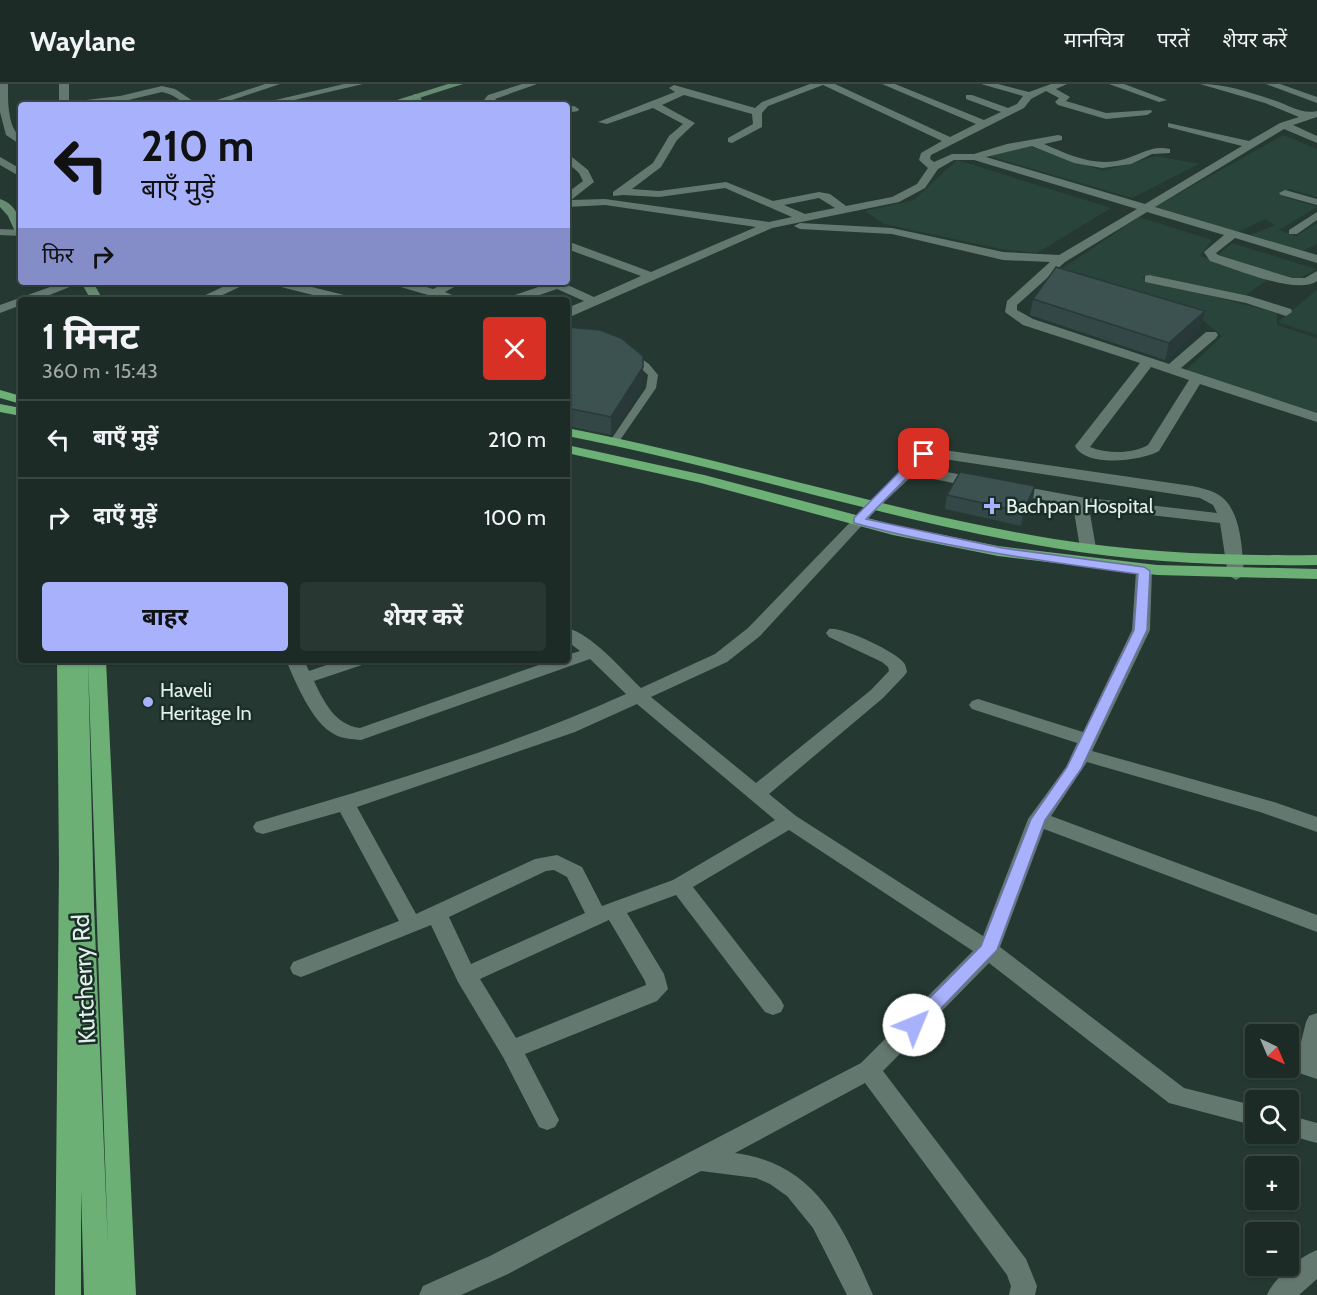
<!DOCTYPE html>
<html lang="hi">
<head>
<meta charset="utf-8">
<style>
	:root { --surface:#1c2b26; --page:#293732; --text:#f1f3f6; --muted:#a0a7a7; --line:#3a4743; --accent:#a7b1fc }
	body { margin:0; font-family:Cabin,"Noto Sans Devanagari",sans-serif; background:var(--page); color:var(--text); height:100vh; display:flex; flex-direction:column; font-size:22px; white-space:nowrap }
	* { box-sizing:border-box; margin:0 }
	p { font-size:20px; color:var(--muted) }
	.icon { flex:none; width:33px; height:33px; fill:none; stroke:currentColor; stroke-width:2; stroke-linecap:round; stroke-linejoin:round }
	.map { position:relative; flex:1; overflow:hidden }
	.drawer { position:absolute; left:18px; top:213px; width:552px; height:366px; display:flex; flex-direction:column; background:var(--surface); border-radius:6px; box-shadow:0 2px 4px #0004,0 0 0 2px var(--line) }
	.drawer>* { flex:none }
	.hud { position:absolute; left:18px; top:18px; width:552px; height:183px; border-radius:6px; box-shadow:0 2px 4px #0004,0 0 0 2px var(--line); background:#a7b1fc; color:#111; overflow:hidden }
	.needle { width:39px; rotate:136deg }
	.buttons { position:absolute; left:1245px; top:940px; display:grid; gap:12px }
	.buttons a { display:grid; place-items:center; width:54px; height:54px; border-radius:6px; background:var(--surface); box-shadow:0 2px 4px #0004,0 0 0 2px var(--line); font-size:30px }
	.pin { position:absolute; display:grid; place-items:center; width:51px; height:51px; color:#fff; margin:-26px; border-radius:12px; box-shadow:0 3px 9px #0006 }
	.me { position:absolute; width:66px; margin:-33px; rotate:45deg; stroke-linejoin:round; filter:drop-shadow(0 0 4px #0008) }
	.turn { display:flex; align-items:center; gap:21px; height:126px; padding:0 24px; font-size:27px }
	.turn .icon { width:78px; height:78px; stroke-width:2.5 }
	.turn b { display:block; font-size:42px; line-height:51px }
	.then { display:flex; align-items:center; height:57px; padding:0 24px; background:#0003; gap:12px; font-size:22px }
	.round { display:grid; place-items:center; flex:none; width:63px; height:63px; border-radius:6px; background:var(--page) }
	.summary { display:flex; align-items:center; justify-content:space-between; height:102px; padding:0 24px }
	h1 { font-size:36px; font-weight:700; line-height:45px }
	.action { display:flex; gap:12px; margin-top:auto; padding:12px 24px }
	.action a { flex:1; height:69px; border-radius:6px; background:var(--accent); color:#111; font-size:24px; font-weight:700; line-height:69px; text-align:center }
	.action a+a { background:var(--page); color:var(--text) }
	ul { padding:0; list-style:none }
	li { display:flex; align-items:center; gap:18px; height:78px; padding:0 24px; border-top:2px solid var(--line) }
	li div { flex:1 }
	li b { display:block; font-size:22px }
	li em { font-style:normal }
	header { display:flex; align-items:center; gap:36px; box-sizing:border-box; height:84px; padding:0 30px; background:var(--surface); border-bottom:2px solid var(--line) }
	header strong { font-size:28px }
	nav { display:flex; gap:33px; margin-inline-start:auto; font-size:21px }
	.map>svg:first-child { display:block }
</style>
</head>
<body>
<header>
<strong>Waylane</strong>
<nav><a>मानचित्र</a><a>परतें</a><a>शेयर करें</a></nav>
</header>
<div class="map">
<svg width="1317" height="1211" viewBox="0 0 1317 1211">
	<rect width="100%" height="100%" fill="#253932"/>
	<g fill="#29443b">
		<path d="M1283 51 1317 65V113L1289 105 1282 112 1317 123 1279 146 1296 152 1317 139V160L1302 167 1250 151 1275 141 1265 135 1238 148 1155 123Z"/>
		<path d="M1031 62 1103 87 1156 72 1199 80 1132 114 989 72Z"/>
		<path d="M957 76 1111 124 1037 169 1001 165 884 140 865 127 914 116Z"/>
		<path d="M1139 133 1212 156 1200 172 1267 196 1246 211 1144 192 1142 194 1277 229V241L1317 254V330L1185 287 1222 252 1194 229 1057 188Z"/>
		<path d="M1232 159 1316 185 1297 196 1218 171Z"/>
		<path d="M1317 206V251L1278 238Z"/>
	</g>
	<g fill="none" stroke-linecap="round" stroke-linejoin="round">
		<path fill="#637970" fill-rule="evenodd" d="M632 268 649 280 658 291 656 304 618 359 615 360 610 357 646 304 648 291 629 273V269Z"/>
		<g fill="#637970" fill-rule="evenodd">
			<path d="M0 0H8C8 15 7 44 21 53V61L6 51 0 28Z"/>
			<path d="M59 0H69V18L120 12 162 2 175 5 199 21C180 21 178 11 162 8L120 18 59 21Z"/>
			<path d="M265 0H280L217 21H202Z"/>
			<path d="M344 0H363L273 21H254Z"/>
			<path d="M522 0H537L495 15 502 21H490L484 16 488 11Z"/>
			<path d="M810 0H835L950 53 976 40 882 0H895L984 36 1001 28 966 15V11H972L1008 24 1017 20 1023 12 981 0H998L1029 8 1051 0H1067L1056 5 1070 13 1066 17 1106 29 1151 26 1152 28 1147 31 1106 35 1058 21 1055 18 1059 14 1046 7 1031 15 1024 24 931 71 930 75 934 78 952 70H974L1007 60 1058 51 1062 52V56L1044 60C1069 71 1097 84 1125 75 1142 70 1151 61 1170 65V69L1152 70 1131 80 1102 84 1074 79 1032 62 986 73 1145 120 1242 62 1168 43V39L1249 57 1280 39 1299 33 1265 19 1200 0C1224 0 1250 8 1273 16 1287 20 1302 31 1317 27V33L1293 41 1317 52V59L1284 45 1155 123 1317 171V179L1235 154 1216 169 1218 171 1292 194H1305L1317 187V197C1298 212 1233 184 1210 177L1204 168 1224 151 1147 128 1065 178 1017 221V226L1033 235 1169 280 1206 248H1216L1218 251 1216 254 1181 284 1317 329V338L1200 300 1159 367C1141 377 1086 384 1075 362L1140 279 1023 241 1005 228 1007 217 1050 178 1003 176 892 150 800 145 794 142 800 139 892 144 1003 168 1059 171 1137 125 974 76H954L938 85 925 104 899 118 772 144 572 232 567 233V224L584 217 557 205 525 216H507L509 213 547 200 545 198H561L594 213 641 192 567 165V157L651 188 756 143 605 121 567 123V109L583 97 579 89 567 78V69L588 86 594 98 571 116 605 115 769 138 792 133 725 104 659 113 623 111 613 112V108L653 79 669 52 683 40 653 24 607 40 598 38 675 8 669 4 674 1 755 24 762 18ZM823 1 942 57 921 69 919 76 928 84 917 100 892 113 846 122 830 110 819 108 773 117 726 98 659 107 632 105 661 83 677 56 695 39 662 21 684 11 752 30 753 40 728 54V58L732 59 762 43V29L768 22ZM819 114 835 124 805 130 784 121ZM1151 283 1189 296 1148 361C1133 370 1107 370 1090 363Z"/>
			<path d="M1109 0H1124L1167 16 1159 18Z"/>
			<path d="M1266 0H1280L1317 13V19Z"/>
			<path d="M414 10H420L423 21H413Z"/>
			<path d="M574 22 579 25 578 27 567 29V23Z"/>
			<path d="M0 73 21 85V93L0 81Z"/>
			<path d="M1285 106 1317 115V121L1281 111 1279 109Z"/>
			<path d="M1317 128V136L1297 150H1289V146Z"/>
			<path d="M0 145 21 146V152L0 151Z"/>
			<path d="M1149 191 1249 212 1291 225 1292 228 1286 232 1246 219 1145 198V192Z"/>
			<path d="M64 198H82L37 216H21V221L0 229V221Z"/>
			<path d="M233 198H250L212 216H195Z"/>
			<path d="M271 198H292L352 213 354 216H333L273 201Z"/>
			<path d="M392 198H411L433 205 447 198H463L445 208 464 216H445L394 201Z"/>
			<path d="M930 364 1192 402C1201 404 1211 406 1219 411 1242 426 1242 467 1244 491L1236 496 1228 491 1220 439 1089 424 1096 464 1088 469 1080 464 1073 421 1009 410 1001 405 1009 400 1080 413 1217 429 1213 421 1200 414 931 373 920 383 979 394 987 399 979 404 913 391 878 424 760 552 727 578 651 613 756 699 871 606 889 587 888 583 882 578 829 553 826 549 829 545C841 542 897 568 904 579 906 582 906 584 907 588L904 592 883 614 769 710 796 732 983 852 1028 735 1066 683 1077 659 972 625 969 621 972 617 978 615 1083 648 1132 546 1136 487 1144 482 1150 484 1152 487 1150 546 1092 667 1274 718 1317 733V748L1260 728 1087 678 1051 732 1317 831V848L1044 745 1000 863 1184 1004 1256 1022V1042L1169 1019 989 879 883 987 1026 1175 1037 1202 1035 1211H1009L1011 1202 1007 1191 865 999 735 1069C817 1080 843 1143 873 1211H847L813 1144 787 1112 770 1100 756 1094 701 1087 508 1190 461 1211H419L423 1202 490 1172 861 979 973 867 789 746 693 803 781 916 784 922 781 928 773 931 765 928 676 811 627 829 664 890 668 905 657 917 525 970 559 1036 555 1043 547 1046 539 1043 503 973 458 898 431 841 309 890 301 893 293 890 290 884 293 878 399 837 340 728 263 750 256 748 253 743 256 738C381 701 507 664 626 610L590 575 361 656C352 655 342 655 334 650 312 639 295 597 286 576H304L309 587 341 576H368L365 580 314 597C324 618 335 641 360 644L553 576H567V571L580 567 567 557V544C592 550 622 586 641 604L715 570 748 544 919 367ZM637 620 775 736 673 796 602 822 582 783 557 771 535 775 416 830 357 723 575 648ZM554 786 567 793 585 829 471 880 449 833 546 787ZM609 836 645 897 646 901 516 954 480 895Z"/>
			<path d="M1317 929V995L1299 989 1295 982 1306 938 1309 932Z"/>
			<path d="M1288 1031 1317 1039V1059L1284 1050H1288Z"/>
			<path d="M1317 1166V1195L1299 1211H1267C1274 1194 1299 1173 1317 1166Z"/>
		</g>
		<g fill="#668a72" fill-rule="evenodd">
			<path d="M448 0H463L397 21H381Z"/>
			<path d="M0 115C18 121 21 137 21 153L17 152 8 132 0 123Z"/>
			<path d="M81 198H93L103 216H91Z"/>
		</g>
		<g fill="#6cb076" fill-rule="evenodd">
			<path d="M0 306 21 312V320L0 314Z"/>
			<path d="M0 320 21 324V332L0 328Z"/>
			<path d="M567 344C731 376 890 428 1054 455 1142 469 1228 472 1317 471V481C1228 482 1142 479 1054 464 890 437 731 384 567 352Z"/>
			<path d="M567 361 704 391 894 441 998 462 1157 481 1317 485V495L1157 491 998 472 893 451 701 399 567 369Z"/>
			<path d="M57 576H88L94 822 108 1163 88 576H106L136 1211H84L81 1106V1211H55L59 782Z"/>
		</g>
	</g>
	<g fill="#334746">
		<path d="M1033 215 1201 244 1165 276 1030 231Z"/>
		<path d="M567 243 643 300 611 351 567 342Z"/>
		<path d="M947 411 1033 416 1021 442 945 425Z"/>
	</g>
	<g fill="#293939">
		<path d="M1205 227 1201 244 1165 276 1169 259Z"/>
		<path d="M643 272V300L611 351V333Z"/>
		<path d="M1035 402 1033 416 1021 442 1023 428Z"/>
	</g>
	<g fill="#3b5251" stroke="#293939" stroke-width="1.5">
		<path d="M1056 183 1205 227 1169 259 1033 215Z"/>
		<path d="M567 243 600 246 621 254 643 272V283L611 333 567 324Z"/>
		<path d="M960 388 1035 402 1023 428 947 411Z"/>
	</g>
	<path fill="#a7b1fc" stroke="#6d73a4" stroke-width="1.5" d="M924 366 930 370 928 372 866 435 1002 464 1144 483 1150 487 1147 546 1081 685 1045 736 997 866 920 946 914 948 908 946 905 941 908 936 981 862 1031 735 1067 683 1134 546 1138 490C1042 477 947 464 854 439V434L920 367Z"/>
	<g fill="#a7b1fc" stroke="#1b2f28" stroke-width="2">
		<path d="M989 413h6v6h6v6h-6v6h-6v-6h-6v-6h6z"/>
		<circle cx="148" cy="618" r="6"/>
	</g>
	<g text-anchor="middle" stroke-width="5" stroke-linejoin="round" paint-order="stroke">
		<g font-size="20" fill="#e4f0eb" stroke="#1b2f28" text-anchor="start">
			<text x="1006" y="429">Bachpan Hospital</text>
			<text x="160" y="613">Haveli<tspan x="160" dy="23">Heritage In</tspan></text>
		</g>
		<g font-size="24" fill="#e4f0eb" stroke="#1b2f28">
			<text transform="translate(84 895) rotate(-93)" y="8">Kutcherry Rd</text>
		</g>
	</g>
</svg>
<div class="buttons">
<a><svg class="needle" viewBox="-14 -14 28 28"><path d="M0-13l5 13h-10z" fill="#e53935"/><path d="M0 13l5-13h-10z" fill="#a0a7a7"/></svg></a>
<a><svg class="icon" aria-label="search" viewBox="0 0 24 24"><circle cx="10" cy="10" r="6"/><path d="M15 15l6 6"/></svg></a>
<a>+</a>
<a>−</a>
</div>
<div class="pin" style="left:924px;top:370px;background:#d93025"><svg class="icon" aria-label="arrive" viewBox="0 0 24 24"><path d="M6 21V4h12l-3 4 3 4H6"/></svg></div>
<svg class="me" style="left:914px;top:941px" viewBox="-20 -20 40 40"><circle r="19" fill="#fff"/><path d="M0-13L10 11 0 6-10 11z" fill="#a7b1fc"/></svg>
<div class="hud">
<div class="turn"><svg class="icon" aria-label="left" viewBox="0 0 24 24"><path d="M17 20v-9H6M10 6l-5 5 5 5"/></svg><div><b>210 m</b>बाएँ मुड़ें</div></div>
<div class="then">फिर<svg class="icon" aria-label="right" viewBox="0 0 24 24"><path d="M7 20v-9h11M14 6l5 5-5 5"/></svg></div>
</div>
<section class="drawer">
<div class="summary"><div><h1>1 मिनट</h1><p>360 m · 15:43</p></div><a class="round" style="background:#d93025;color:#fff"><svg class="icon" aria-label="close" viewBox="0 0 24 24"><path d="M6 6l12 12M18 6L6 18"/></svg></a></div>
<ul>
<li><svg class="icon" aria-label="left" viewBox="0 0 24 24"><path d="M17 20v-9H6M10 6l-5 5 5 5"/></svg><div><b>बाएँ मुड़ें</b></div><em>210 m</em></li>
<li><svg class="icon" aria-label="right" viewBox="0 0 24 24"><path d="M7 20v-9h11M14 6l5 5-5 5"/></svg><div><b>दाएँ मुड़ें</b></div><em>100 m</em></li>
</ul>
<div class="action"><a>बाहर</a><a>शेयर करें</a></div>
</section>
</div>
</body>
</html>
